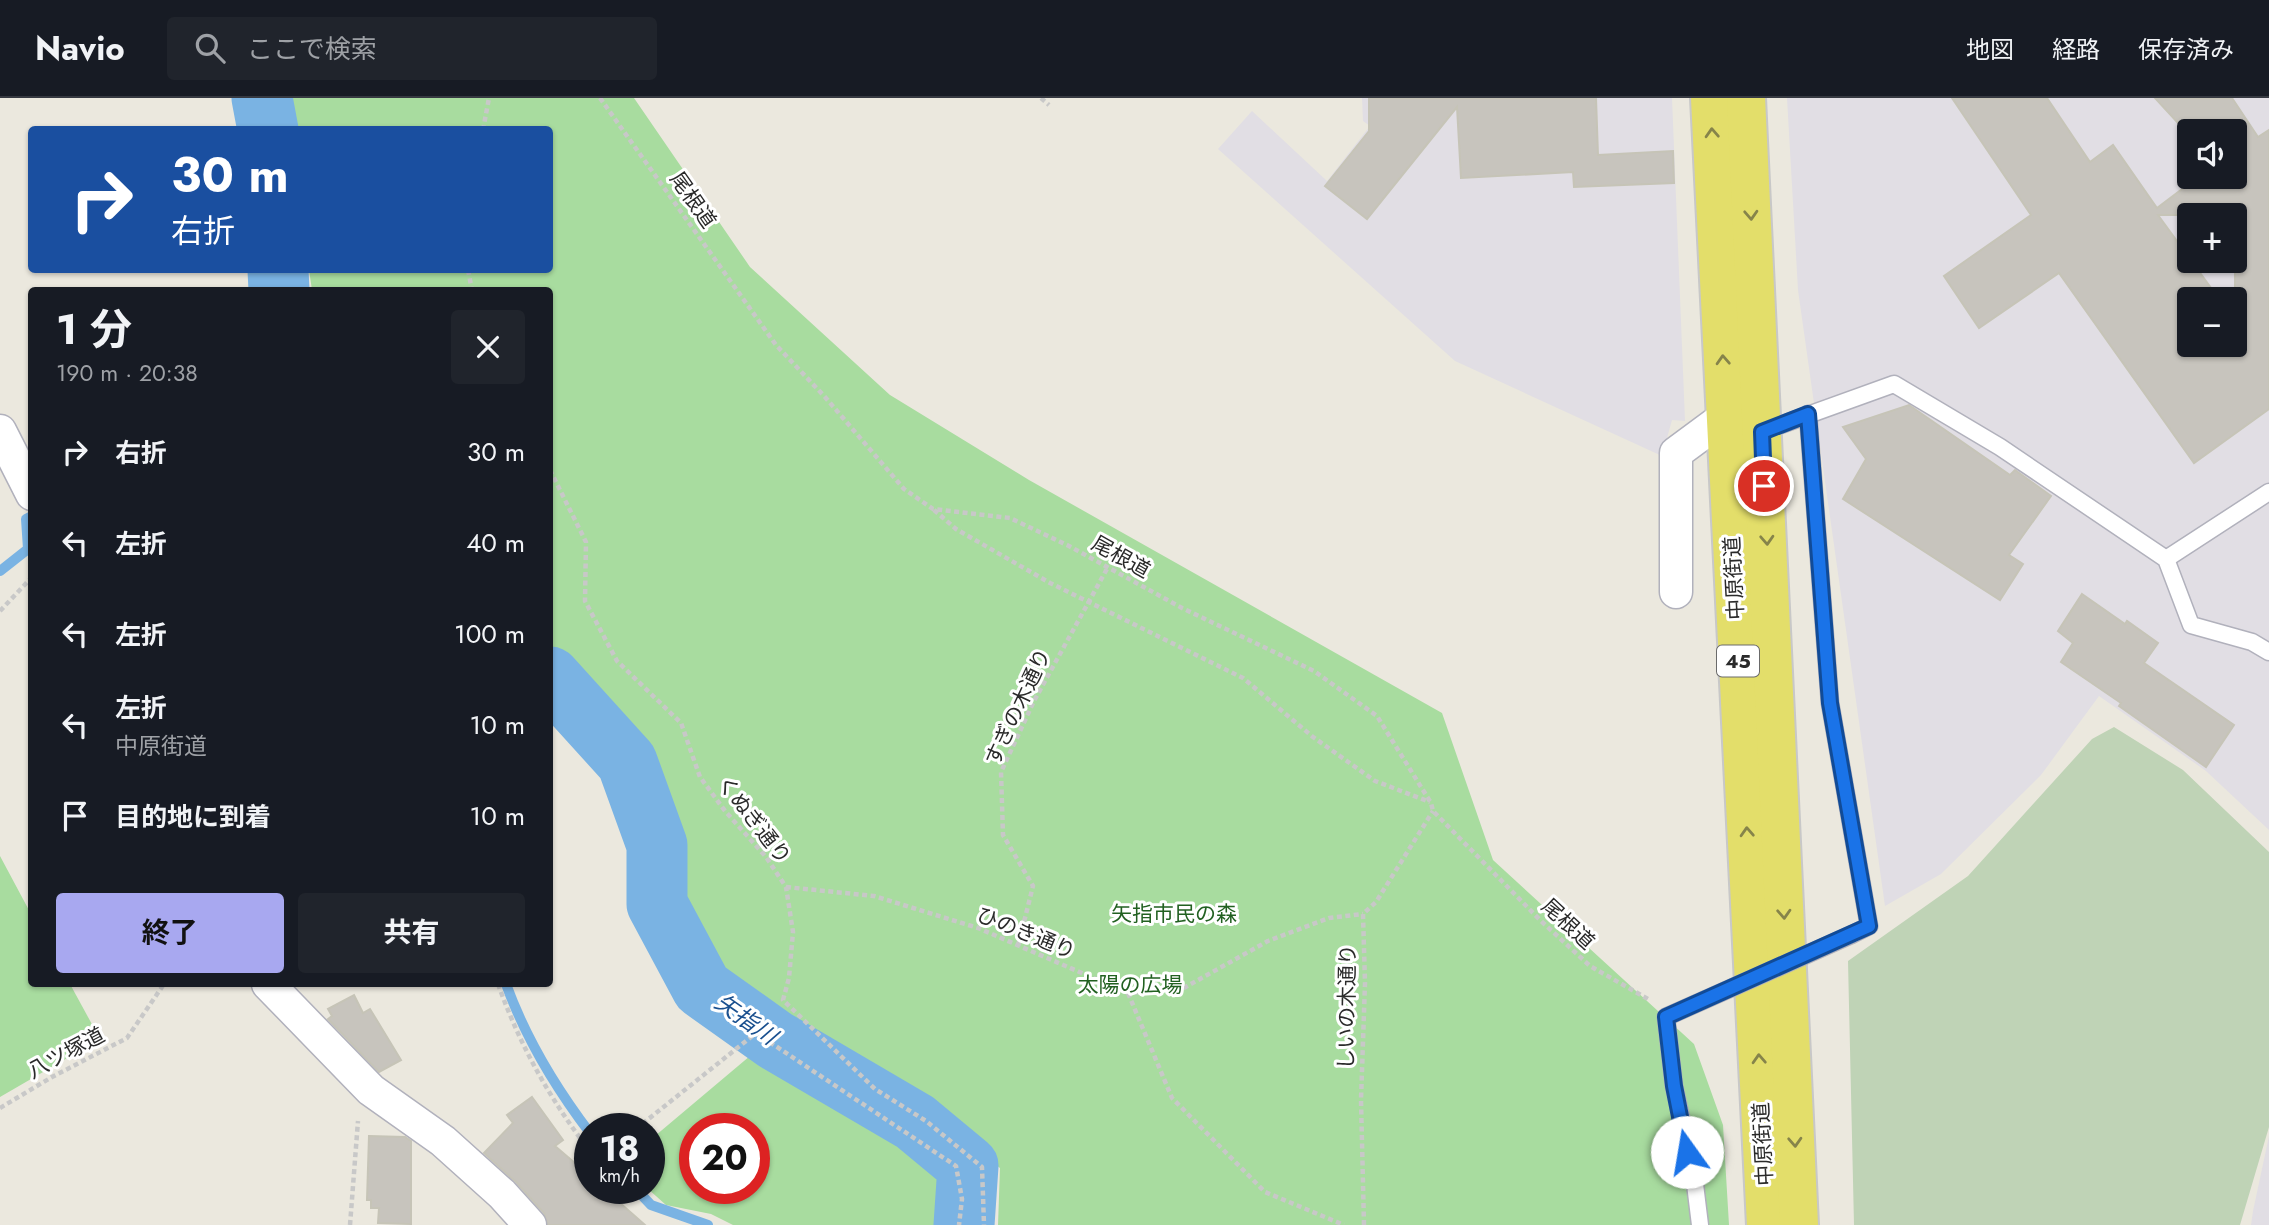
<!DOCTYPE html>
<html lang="ja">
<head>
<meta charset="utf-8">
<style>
	:root { --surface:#171b24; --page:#20242c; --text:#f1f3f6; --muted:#9ea1a6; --line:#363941; --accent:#a8a8f0 }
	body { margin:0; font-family:Jost,"Noto Sans JP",sans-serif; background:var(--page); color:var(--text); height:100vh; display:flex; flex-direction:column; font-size:26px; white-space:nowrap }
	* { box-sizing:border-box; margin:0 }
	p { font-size:23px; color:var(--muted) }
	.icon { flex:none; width:38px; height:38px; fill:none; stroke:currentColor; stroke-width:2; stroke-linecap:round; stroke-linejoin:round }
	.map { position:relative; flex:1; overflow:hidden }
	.panel { position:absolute; left:28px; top:189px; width:525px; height:700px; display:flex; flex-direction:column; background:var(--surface); border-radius:7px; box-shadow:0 2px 5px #0004 }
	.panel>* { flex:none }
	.hud { position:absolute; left:28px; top:28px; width:525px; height:147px; border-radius:7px; box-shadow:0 2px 5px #0004; background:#1a4fa0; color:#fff; overflow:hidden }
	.tools { position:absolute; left:2177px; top:21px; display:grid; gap:14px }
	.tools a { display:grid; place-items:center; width:70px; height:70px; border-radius:7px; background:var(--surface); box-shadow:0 2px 5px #0004; font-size:35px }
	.speed { position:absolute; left:574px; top:1015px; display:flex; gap:14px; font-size:35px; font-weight:700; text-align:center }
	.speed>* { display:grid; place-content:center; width:91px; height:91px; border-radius:50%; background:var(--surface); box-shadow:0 2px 5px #0004; line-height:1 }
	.speed small { font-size:18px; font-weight:400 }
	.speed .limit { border:10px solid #d22; background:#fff; color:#111 }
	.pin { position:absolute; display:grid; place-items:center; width:60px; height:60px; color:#fff; margin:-30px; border:4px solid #fff; border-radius:50%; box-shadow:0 2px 7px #0007 }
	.me { position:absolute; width:77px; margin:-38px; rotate:347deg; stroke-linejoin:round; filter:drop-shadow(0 0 5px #0008) }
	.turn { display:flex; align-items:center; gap:24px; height:147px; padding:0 28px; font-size:32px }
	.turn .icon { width:91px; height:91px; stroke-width:2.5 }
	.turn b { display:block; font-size:49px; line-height:60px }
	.round { display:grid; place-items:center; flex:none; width:74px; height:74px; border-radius:7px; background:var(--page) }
	.overview { display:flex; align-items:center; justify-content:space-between; height:119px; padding:0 28px }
	h1 { font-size:42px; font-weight:700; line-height:52px }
	.action { display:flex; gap:14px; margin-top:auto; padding:14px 28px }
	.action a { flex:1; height:80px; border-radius:7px; background:var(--accent); color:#111; font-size:28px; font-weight:700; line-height:80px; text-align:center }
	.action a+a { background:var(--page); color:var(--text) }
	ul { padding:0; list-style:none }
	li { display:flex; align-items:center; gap:21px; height:91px; padding:0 28px }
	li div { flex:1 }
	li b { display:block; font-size:26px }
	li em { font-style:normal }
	header { display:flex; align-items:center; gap:42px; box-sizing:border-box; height:98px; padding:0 35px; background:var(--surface); border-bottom:2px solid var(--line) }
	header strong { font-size:33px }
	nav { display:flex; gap:38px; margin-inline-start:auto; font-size:24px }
	.search { width:490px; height:63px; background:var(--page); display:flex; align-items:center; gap:18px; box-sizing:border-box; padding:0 24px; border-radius:7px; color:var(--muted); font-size:26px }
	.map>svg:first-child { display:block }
</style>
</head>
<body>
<header>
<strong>Navio</strong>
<div class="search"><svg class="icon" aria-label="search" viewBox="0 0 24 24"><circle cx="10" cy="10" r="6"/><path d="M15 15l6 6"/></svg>ここで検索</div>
<nav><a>地図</a><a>経路</a><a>保存済み</a></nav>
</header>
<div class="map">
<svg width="2269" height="1127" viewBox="0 0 2269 1127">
	<rect width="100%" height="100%" fill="#ebe8de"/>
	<g fill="#e1dee4" fill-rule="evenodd">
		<path d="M1362 0H1672L1685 323 1672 322 1662 358 1455 263 1218 51 1252 13 1327 83 1370 28 1363 23Z"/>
		<path d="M1787 0H2269V732L2206 673 2099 598 2041 677 1941 776 1885 808 1798 192ZM2189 33H2235V79H2189ZM2189 117H2235V163H2189ZM2189 201H2235V247H2189Z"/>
		<path d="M2269 1038V1127H2251L2253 1113Z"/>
	</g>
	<g fill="#a8dc9f" fill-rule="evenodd">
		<path d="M277 0H634L750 169 890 297 1029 382 1442 615 1493 762 1694 946 1723 1027 1729 1127H998L1000 1070 823 937 702 890 679 814 655 666 550 553V192H312L309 172H550V32L289 31Z"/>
		<path d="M0 758 31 816 32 886H70L100 941 0 999Z"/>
		<path d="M763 947 835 981 923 1051 950 1093 953 1127H733L711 1116 666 1107 647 1090H649V1043ZM695 1031H754V1090H695Z"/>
	</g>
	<path fill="#bfd3b6" d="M2114 629 2183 672 2269 754V1029L2240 1127H1854L1848 863 1968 778 2092 641Z"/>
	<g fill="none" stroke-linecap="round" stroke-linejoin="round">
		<g stroke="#7ab3e3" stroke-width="10">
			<path d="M0 473 28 451 26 421 32 418"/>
			<path d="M506 886C526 941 555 989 590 1035"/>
			<path d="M635 1090 651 1107 708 1127"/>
		</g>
		<g stroke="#7ab3e3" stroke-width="61">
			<path d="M262 0 268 32"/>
			<path d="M278 172 279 192"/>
			<path d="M550 579 627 664 657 747V806L702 890 775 942 915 1024 968 1068 964 1127"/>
		</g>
	</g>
	<g fill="#c7c4bd" stroke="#c6c4b7" stroke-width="2" fill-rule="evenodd">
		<path d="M1369 0H1596L1598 57 1673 53 1674 85 1574 89 1573 74 1461 80 1457 9 1367 121 1325 88 1369 33Z"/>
		<path d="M1952 0H2047L2090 64 2113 47 2157 110 2198 79H2235V33H2189V37L2155 0H2232L2258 39 2269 32V311L2194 365 2059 175 1979 230 1944 178 2031 117ZM2158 117H2235V247H2189V201H2219Z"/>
		<path d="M1909 307 2010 377 2015 372 2051 398 2009 457 2023 466 2000 502 1843 401 1866 361 1843 329Z"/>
		<path d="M2082 496 2125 526 2127 523 2158 545 2144 565 2234 627 2206 669 2119 608 2121 605 2061 564 2073 545 2058 533Z"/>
		<path d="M354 897 363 915 370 911 401 962 379 974 328 921 332 918 328 911Z"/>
		<path d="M532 999 563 1042 555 1048 590 1078V1090H603L645 1127H548L544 1115 516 1084 484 1055 513 1025 507 1017Z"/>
		<path d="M369 1038 405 1039 411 1043V1126L378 1125 379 1110H371V1102H367Z"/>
	</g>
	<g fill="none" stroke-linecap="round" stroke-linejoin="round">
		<g stroke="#b1b1bc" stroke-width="19">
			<g id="service">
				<path d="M1808 316 1830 605 1869 828 1853 836"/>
				<path d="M1761 334 1894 286 2000 349 2166 461 2191 527 2252 544 2269 554"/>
				<path d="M2166 461 2269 394"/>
				<path d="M1666 919 1674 988 1694 1078 1700 1127"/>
			</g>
		</g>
		<g stroke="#b1b1bc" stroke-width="35">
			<g id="minor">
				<path d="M0 333 32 396"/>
				<path d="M1676 494V355L1726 318"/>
				<path d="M268 886 371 992 443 1043 502 1096 530 1127"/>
			</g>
		</g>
		<g stroke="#c8c8c8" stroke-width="42">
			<g id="primary">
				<path d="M1710 0 1766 1127"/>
				<path d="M1746 0 1799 1127"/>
			</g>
		</g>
		<g stroke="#c8c8c8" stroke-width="4.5" stroke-dasharray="5 3.5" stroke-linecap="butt">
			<path d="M600 0 776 247 825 299 904 391 933 411 1010 420 1069 448 1182 510 1314 573 1377 618 1431 705 1433 713 1540 822 1590 868 1648 901"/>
			<path d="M1041 0 1049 7"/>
			<path d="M483 32 489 0"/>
			<path d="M468 172 472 192"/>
			<path d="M550 372 586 444 585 503 617 563 681 625 700 679 725 713 766 759 786 789 793 834 789 880 783 902 875 991 926 1023 982 1069 984 1127"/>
			<path d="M934 412 956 431 1050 485 1243 580 1313 639 1375 683 1430 704"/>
			<path d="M0 513 32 479"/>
			<path d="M786 789 874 798 978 830 1128 895 1182 891 1268 843 1329 820 1363 816"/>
			<path d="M1018 848 1033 788 1003 737 1001 674 1034 603 1108 469"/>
			<path d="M498 886C519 945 548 998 586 1048L590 1045"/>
			<path d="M1128 895 1172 1000 1265 1094 1344 1127"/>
			<path d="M0 1010 52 979 127 940 164 886"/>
			<path d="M605 1031H607"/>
			<path d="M636 1031 756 935 956 1068 962 1101 959 1127"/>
			<path d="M350 1127 358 1023"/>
			<path d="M1364 1127 1361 1002 1365 885 1363 816 1376 804 1433 713"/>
		</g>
		<use href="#service" stroke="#fff" stroke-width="16"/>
		<use href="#minor" stroke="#fff" stroke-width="32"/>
		<use href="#primary" stroke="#e3de6a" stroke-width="38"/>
		<g stroke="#b1b1bc" stroke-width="19" stroke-linecap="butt">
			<path id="service-bridge" d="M1666 919 1853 836"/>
		</g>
		<use href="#service-bridge" stroke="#fff" stroke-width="16"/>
	</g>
	<defs><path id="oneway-chevron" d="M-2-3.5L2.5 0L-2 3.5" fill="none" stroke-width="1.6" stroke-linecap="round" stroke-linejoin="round" transform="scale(1.75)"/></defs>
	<g stroke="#86844a">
		<use href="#oneway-chevron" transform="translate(1712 35) rotate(-93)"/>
		<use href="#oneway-chevron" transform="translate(1751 117) rotate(87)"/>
		<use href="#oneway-chevron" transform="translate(1723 262) rotate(-93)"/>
		<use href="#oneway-chevron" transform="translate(1767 442) rotate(87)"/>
		<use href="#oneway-chevron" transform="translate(1747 734) rotate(-93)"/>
		<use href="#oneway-chevron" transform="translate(1784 816) rotate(87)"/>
		<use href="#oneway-chevron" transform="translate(1759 961) rotate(-93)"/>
		<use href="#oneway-chevron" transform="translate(1795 1044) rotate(87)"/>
	</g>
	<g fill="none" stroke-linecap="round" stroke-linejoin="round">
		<g stroke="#114b97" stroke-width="18">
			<path id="route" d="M1687 1054 1674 988 1666 919 1869 828 1830 605 1808 316 1762 334 1764 388"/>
		</g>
		<use href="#route" stroke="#1a73e8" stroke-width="12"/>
	</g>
	<g text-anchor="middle" stroke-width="6" stroke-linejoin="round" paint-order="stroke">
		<rect fill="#fff" stroke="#6a6a6a" stroke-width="2" x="1717" y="547.5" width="42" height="31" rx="5"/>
		<g font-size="19" font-weight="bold" fill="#2a2a2a">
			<text x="1738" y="570">45</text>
		</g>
		<g font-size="21" fill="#2a2a2a" stroke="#fff">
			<text transform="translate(693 102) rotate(55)" y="7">尾根道</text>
			<text transform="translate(1121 459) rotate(29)" y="7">尾根道</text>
			<text transform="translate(1734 480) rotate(-93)" y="7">中原街道</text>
			<text transform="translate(1018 609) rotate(-65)" y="7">すぎの木通り</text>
			<text transform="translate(754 722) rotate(52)" y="7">くぬぎ通り</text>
			<text transform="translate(1568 826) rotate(43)" y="7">尾根道</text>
			<text transform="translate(1026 835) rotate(22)" y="7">ひのき通り</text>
			<text transform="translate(1347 909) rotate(-89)" y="7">しいの木通り</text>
			<text transform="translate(66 955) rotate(-28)" y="7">八ツ塚道</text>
			<text transform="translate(1763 1046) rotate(-93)" y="7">中原街道</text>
		</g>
		<g font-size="21" fill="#226121" stroke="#fff">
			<text x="1174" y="823">矢指市民の森</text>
			<text x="1130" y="894">太陽の広場</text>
		</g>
		<g font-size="23" font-style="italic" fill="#1a508f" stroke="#fff">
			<text transform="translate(746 921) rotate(35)" y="8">矢指川</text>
		</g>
	</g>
</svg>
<div class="tools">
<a><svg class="icon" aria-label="sound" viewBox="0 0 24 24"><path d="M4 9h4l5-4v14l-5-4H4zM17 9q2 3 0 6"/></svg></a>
<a>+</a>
<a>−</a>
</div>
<div class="speed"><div>18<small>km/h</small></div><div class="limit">20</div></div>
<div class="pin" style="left:1764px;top:388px;background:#d93025"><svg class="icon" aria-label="arrive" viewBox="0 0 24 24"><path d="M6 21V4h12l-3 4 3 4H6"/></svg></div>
<svg class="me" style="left:1687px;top:1054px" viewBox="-20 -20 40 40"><circle r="19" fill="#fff"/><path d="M0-13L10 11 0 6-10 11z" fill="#1a73e8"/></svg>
<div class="hud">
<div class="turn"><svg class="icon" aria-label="right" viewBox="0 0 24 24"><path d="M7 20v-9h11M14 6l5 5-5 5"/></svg><div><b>30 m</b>右折</div></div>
</div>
<section class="panel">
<div class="overview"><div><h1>1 分</h1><p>190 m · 20:38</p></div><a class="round"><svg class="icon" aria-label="close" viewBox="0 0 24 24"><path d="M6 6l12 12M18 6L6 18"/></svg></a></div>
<ul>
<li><svg class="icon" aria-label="right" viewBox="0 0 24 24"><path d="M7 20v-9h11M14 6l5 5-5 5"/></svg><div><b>右折</b></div><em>30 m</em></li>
<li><svg class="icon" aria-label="left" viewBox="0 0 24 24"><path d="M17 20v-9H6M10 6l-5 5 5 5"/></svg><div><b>左折</b></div><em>40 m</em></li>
<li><svg class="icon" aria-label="left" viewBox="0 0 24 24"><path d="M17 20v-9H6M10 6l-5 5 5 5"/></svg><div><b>左折</b></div><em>100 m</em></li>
<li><svg class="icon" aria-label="left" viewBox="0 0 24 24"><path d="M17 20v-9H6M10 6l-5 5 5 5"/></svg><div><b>左折</b><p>中原街道</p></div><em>10 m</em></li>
<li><svg class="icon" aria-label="arrive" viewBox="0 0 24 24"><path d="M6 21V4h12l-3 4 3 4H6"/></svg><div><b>目的地に到着</b></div><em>10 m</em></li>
</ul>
<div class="action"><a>終了</a><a>共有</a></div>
</section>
</div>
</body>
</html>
